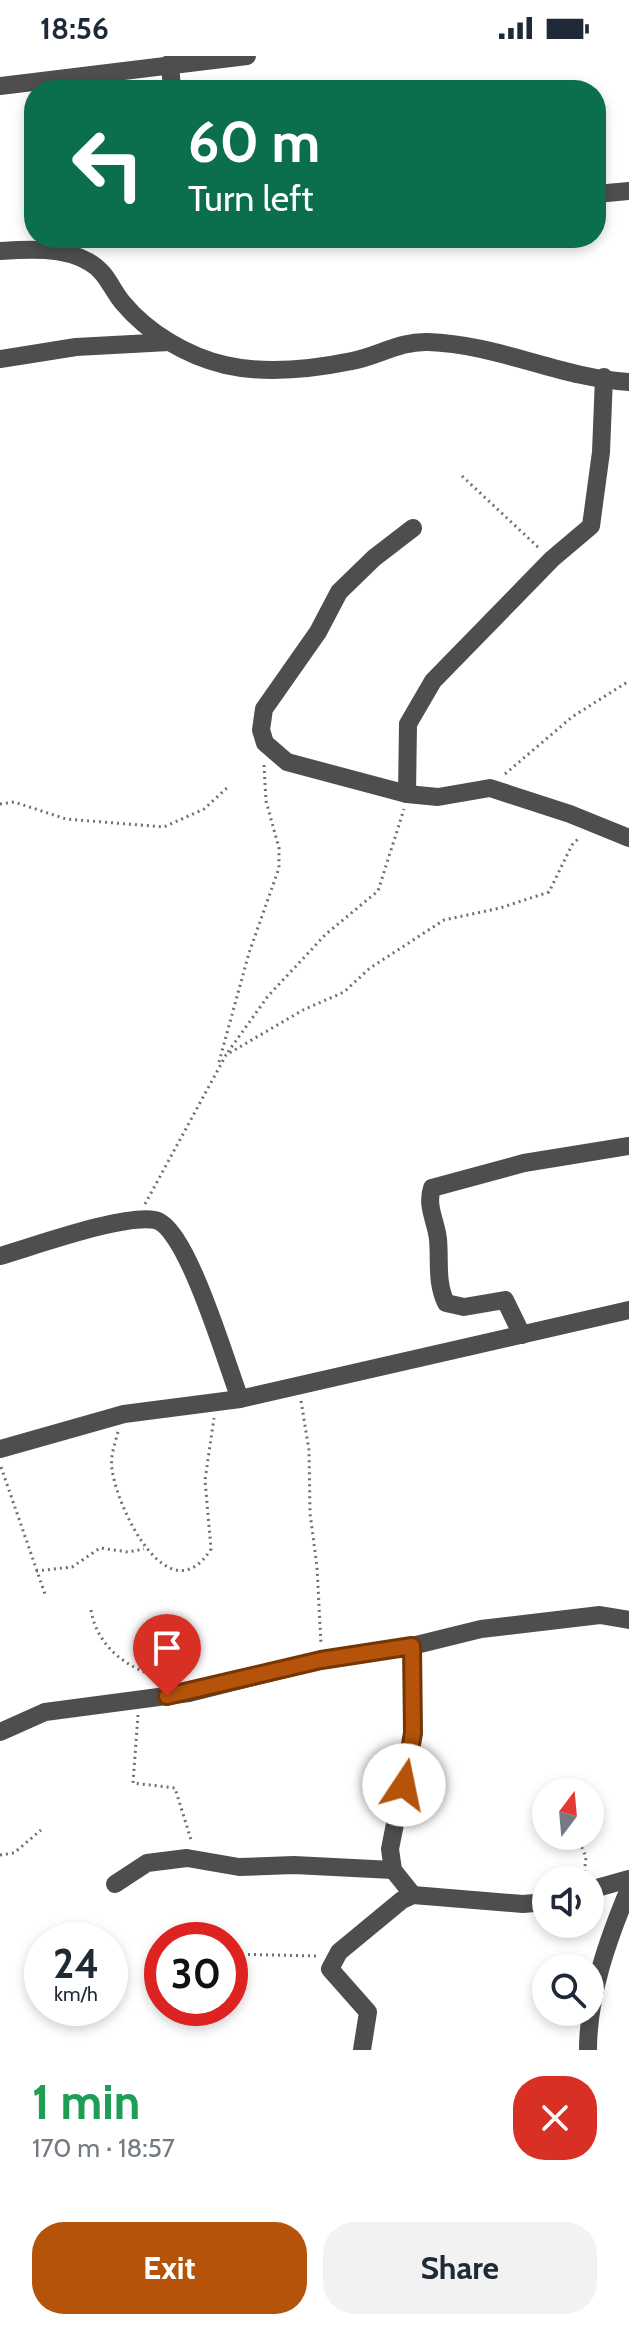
<!DOCTYPE html>
<html lang="en">
<head>
<meta charset="utf-8">
<style>
	:root { --surface:#fff; --page:#f2f2f3; --text:#1f2937; --muted:#747a83; --accent:#b45309 }
	body { margin:0; font-family:Cabin,sans-serif; background:var(--page); color:var(--text); height:100vh; display:flex; flex-direction:column; font-size:30px; white-space:nowrap }
	* { box-sizing:border-box; margin:0 }
	p { font-size:26px; color:var(--muted) }
	.icon { flex:none; width:44px; height:44px; fill:none; stroke:currentColor; stroke-width:2; stroke-linecap:round; stroke-linejoin:round }
	.map { position:relative; height:1994px; overflow:hidden }
	.drawer { display:flex; flex-direction:column; background:var(--surface); flex:1 }
	.drawer>* { flex:none }
	.guide { position:absolute; left:24px; top:24px; width:582px; height:168px; border-radius:32px; box-shadow:0 4px 12px #0003; background:#0b6e4f; color:#fff; overflow:hidden }
	.needle { width:52px; rotate:16deg }
	.tools { position:absolute; left:532px; top:1722px; display:grid; gap:16px }
	.tools a { display:grid; place-items:center; width:72px; height:72px; border-radius:50%; background:var(--surface); box-shadow:0 4px 12px #0003; font-size:40px }
	.speed { position:absolute; left:24px; top:1866px; display:flex; gap:16px; font-size:40px; font-weight:700; text-align:center }
	.speed>* { display:grid; place-content:center; width:104px; height:104px; border-radius:50%; background:var(--surface); box-shadow:0 4px 12px #0003; line-height:1 }
	.speed small { font-size:20px; font-weight:400 }
	.speed .limit { border:12px solid #d22; background:#fff; color:#111 }
	.pin { position:absolute; display:grid; place-items:center; width:68px; height:68px; color:#fff; margin:-82px -34px; border-radius:50% 50% 50% 0; rotate:-45deg; box-shadow:0 0 8px #0007 }
	.pin .icon { rotate:45deg }
	.me { position:absolute; width:88px; margin:-44px; rotate:11deg; stroke-linejoin:round; filter:drop-shadow(0 0 6px #0008) }
	.turn { display:flex; align-items:center; gap:28px; height:168px; padding:0 32px; font-size:36px }
	.turn .icon { width:104px; height:104px; stroke-width:2.5 }
	.turn b { display:block; font-size:56px; line-height:68px }
	.round { display:grid; place-items:center; flex:none; width:84px; height:84px; border-radius:32px; background:var(--page) }
	.summary { display:flex; align-items:center; justify-content:space-between; height:136px; padding:0 32px }
	h1 { font-size:48px; font-weight:700; line-height:60px; color:#1e9e55 }
	.action { display:flex; gap:16px; margin-top:auto; padding:16px 32px }
	.action a { flex:1; height:92px; border-radius:32px; background:var(--accent); color:#fff; font-size:32px; font-weight:700; line-height:92px; text-align:center }
	.action a+a { background:var(--page); color:var(--text) }
	.status { display:flex; justify-content:space-between; align-items:center; height:56px; padding:0 40px; background:var(--surface); direction:ltr }
	.status svg { height:22px; fill:currentColor }
	.map>svg:first-child { display:block }
</style>
</head>
<body>
<div class="status"><b>18:56</b><svg viewBox="0 0 49 12"><path d="M0 12V9h3v3zM5 12V6h3v6zM10 12V3h3v9zM15 12V0h3v12zM26 1h20v11H26zM47 4h2v5h-2z"/></svg></div>
<div class="map">
<svg width="629" height="1994" viewBox="0 0 629 1994">
	<rect width="100%" height="100%" fill="#fff"/>
	<g fill="none" stroke-linecap="round" stroke-linejoin="round">
		<g stroke="#707070" stroke-width="3" stroke-dasharray="2 4" stroke-linecap="butt">
			<path d="M462 420 540 493"/>
			<path d="M505 718 572 661 629 625"/>
			<path d="M0 748 14 746 66 763 164 771 204 753 228 731"/>
			<path d="M228 996 268 940 326 878 378 835 404 753"/>
			<path d="M219 1006 249 897 279 812V792L266 745 264 709"/>
			<path d="M145 1148 226 999 303 954 344 936 370 912 444 864 500 852 549 836 572 789 580 781"/>
			<path d="M301 1345 309 1394 310 1457 317 1511 321 1588"/>
			<path d="M118 1376C115 1387 110 1401 112 1413 117 1453 169 1560 211 1493L205 1424 214 1362"/>
			<path d="M1 1411 46 1541"/>
			<path d="M36 1515 72 1511 100 1492 128 1496 144 1493"/>
			<path d="M91 1554C97 1591 127 1612 161 1622"/>
			<path d="M138 1659 133 1727 175 1732 192 1787"/>
			<path d="M577 1780 586 1801 584 1820"/>
			<path d="M0 1799 14 1797 41 1774"/>
			<path d="M230 1898 316 1900"/>
		</g>
		<g stroke="#4e4e4e" stroke-width="18">
			<path d="M170 7 172 34"/>
			<path d="M0 30 247 0"/>
			<path d="M596 138 629 135"/>
			<path d="M0 195C28 193 64 191 89 206 107 216 111 233 123 247 148 277 187 300 225 309 264 318 313 313 352 305 378 300 400 285 428 286 497 288 561 322 629 326"/>
			<path d="M0 303 76 291 169 286"/>
			<path d="M413 472 374 502 339 536 318 576 264 653 261 674 265 687 287 706 407 738 438 741 490 732 570 758 629 782"/>
			<path d="M407 738 408 668 433 625 552 503 591 470 601 396 604 321"/>
			<path d="M0 1200C35 1190 123 1158 155 1164 187 1170 227 1310 240 1343"/>
			<path d="M522 1279 505 1244 464 1251 446 1247C436 1226 440 1206 438 1183 436 1165 426 1150 432 1132L524 1107 629 1090"/>
			<path d="M0 1393 124 1358 240 1343 629 1254"/>
			<path d="M412 1590 413 1677 390 1793 393 1814 413 1839"/>
			<path d="M0 1676 45 1656 189 1637 321 1604 412 1590 481 1573 600 1559 629 1564"/>
			<path d="M115 1828 147 1807 187 1802 239 1811 294 1809 393 1814"/>
			<path d="M590 1834 629 1823"/>
			<path d="M362 1994 368 1956 330 1913 339 1896 402 1844 413 1839 523 1848 546 1846"/>
			<path d="M588 1994C588 1939 608 1883 629 1833"/>
		</g>
	</g>
	<g fill="none" stroke-linecap="round" stroke-linejoin="round">
		<g stroke="#753606" stroke-width="20">
			<path id="route" d="M167 1640 321 1604 412 1590 413 1677 404 1729"/>
		</g>
		<use href="#route" stroke="#b45309" stroke-width="14"/>
	</g>
</svg>
<div class="tools">
<a><svg class="needle" viewBox="-14 -14 28 28"><path d="M0-13l5 13h-10z" fill="#e53935"/><path d="M0 13l5-13h-10z" fill="#747a83"/></svg></a>
<a><svg class="icon" aria-label="sound" viewBox="0 0 24 24"><path d="M4 9h4l5-4v14l-5-4H4zM17 9q2 3 0 6"/></svg></a>
<a><svg class="icon" aria-label="search" viewBox="0 0 24 24"><circle cx="10" cy="10" r="6"/><path d="M15 15l6 6"/></svg></a>
</div>
<div class="speed"><div>24<small>km/h</small></div><div class="limit">30</div></div>
<div class="pin" style="left:167px;top:1640px;background:#d93025"><svg class="icon" aria-label="arrive" viewBox="0 0 24 24"><path d="M6 21V4h12l-3 4 3 4H6"/></svg></div>
<svg class="me" style="left:404px;top:1729px" viewBox="-20 -20 40 40"><circle r="19" fill="#fff"/><path d="M0-13L10 11 0 6-10 11z" fill="#b45309"/></svg>
<div class="guide">
<div class="turn"><svg class="icon" aria-label="left" viewBox="0 0 24 24"><path d="M17 20v-9H6M10 6l-5 5 5 5"/></svg><div><b>60 m</b>Turn left</div></div>
</div>
</div>
<section class="drawer">
<div class="summary"><div><h1>1 min</h1><p>170 m · 18:57</p></div><a class="round" style="background:#d93025;color:#fff"><svg class="icon" aria-label="close" viewBox="0 0 24 24"><path d="M6 6l12 12M18 6L6 18"/></svg></a></div>
<div class="action"><a>Exit</a><a>Share</a></div>
</section>
</body>
</html>
